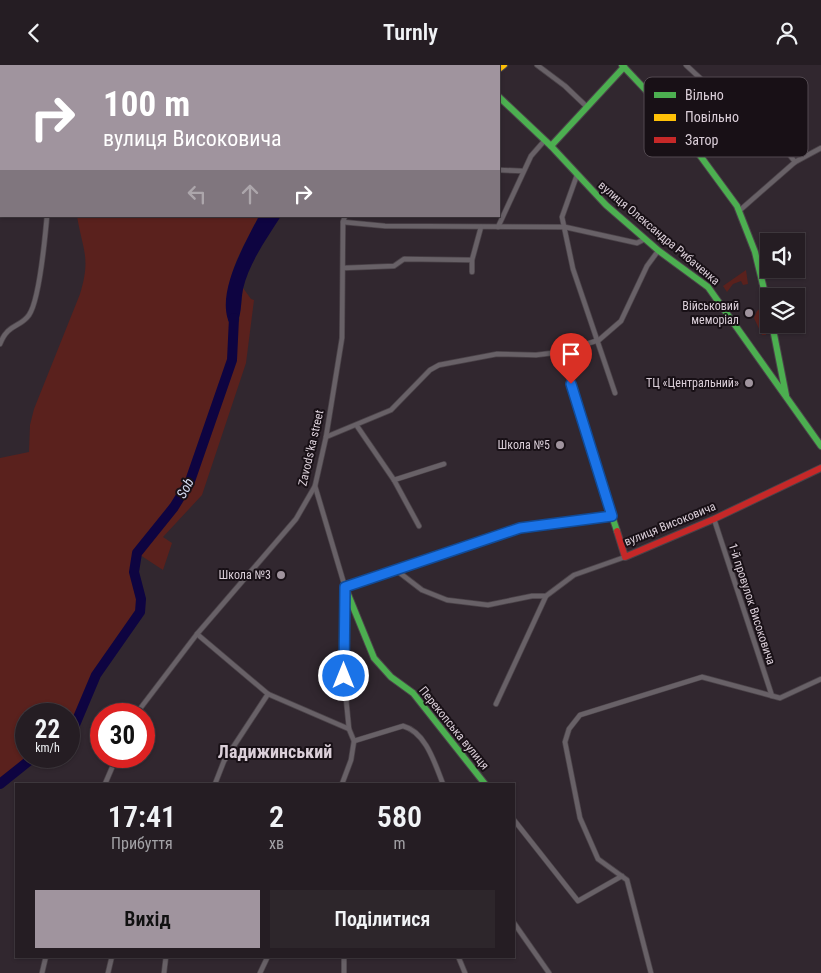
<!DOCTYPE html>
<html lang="uk">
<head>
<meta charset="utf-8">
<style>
	:root { --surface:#251d23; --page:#2d262b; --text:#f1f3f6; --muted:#a3a2a6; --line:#423b41; --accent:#a0949e }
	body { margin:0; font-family:"Roboto Condensed",sans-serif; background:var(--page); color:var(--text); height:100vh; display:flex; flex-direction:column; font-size:19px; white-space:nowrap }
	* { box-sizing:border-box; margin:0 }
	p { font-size:16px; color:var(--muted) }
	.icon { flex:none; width:28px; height:28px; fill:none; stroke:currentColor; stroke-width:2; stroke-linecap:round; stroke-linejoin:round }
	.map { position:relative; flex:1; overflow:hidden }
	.sheet { position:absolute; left:15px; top:718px; width:500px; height:175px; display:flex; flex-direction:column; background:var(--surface); border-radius:0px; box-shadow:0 1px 4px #0004,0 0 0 1px var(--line) }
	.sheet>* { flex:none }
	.top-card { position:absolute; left:0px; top:0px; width:500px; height:152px; box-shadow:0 1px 4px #0004,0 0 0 1px var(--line); background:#a0949e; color:#fff; overflow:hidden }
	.tools { position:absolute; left:760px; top:168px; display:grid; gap:10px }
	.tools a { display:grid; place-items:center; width:45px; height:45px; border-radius:0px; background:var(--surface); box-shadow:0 1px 4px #0004,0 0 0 1px var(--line); font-size:25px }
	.speed { position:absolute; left:15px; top:638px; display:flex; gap:10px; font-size:25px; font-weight:700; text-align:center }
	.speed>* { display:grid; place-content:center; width:65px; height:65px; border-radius:50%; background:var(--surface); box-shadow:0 1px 4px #0004,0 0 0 1px var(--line); line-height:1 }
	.speed small { font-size:12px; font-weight:400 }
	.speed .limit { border:8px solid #d22; background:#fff; color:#111 }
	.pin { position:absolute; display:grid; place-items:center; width:42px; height:42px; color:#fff; margin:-51px -21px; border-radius:50% 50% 50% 0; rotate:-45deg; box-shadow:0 0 5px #0007 }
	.pin .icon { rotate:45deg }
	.me { position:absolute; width:55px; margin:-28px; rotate:0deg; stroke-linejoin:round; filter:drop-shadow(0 0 4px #0008) }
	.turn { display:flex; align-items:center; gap:18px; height:105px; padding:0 20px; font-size:22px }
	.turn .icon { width:65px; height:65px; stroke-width:2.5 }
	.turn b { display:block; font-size:35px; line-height:42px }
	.lanes { display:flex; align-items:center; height:48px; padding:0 20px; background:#0003; justify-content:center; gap:25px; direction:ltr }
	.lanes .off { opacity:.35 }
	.eta { display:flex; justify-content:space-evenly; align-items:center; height:85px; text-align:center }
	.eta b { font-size:30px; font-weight:600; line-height:35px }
	.button { display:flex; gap:10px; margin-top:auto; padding:10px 20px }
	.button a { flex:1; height:58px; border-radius:0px; background:var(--accent); color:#111; font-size:20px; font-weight:600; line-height:58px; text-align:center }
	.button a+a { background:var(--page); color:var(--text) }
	header { display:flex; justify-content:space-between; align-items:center; height:65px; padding:0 20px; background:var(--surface); font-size:22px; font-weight:600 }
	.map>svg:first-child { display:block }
</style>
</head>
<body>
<header><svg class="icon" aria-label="back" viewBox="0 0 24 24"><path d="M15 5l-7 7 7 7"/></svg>Turnly<svg class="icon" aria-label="person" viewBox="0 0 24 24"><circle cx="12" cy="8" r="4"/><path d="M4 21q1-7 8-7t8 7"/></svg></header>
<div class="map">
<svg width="821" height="908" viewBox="0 0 821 908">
	<rect width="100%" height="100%" fill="#31272f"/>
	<g fill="#5a211d">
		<path d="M122 0H349L122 1Z"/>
		<path d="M77 151H259C238 193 225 208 228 256L239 257 243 223 251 234 254 235 246 298 202 430 163 472 172 478 163 505 137 488 134 507 141 534 140 547 96 610 69 674V649H26V691H35L0 719V393L29 387 30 360 34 344 80 229C91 192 83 187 77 151Z"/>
		<path d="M746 205 748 219 743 220 741 216 733 219 727 227 723 221Z"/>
		<path d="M761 243 766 270H762L754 253 757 246Z"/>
	</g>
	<path fill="#0e0441" d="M259 151H281C267 173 249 198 243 224 240 238 243 252 233 264 211 235 245 179 259 151Z"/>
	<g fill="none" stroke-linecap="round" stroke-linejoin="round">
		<g stroke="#0e0441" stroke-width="10">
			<path d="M69 674 96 610 140 547 141 534 134 507 137 488 174 442 190 416 232 295 234 253"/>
			<path d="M0 719 35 691"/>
		</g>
		<g stroke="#4b4349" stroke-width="6">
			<g id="street">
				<path d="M50 0V1"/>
				<path d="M537 0 565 21 587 42"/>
				<path d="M686 0 714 26 768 62 795 97"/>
				<path d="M499 105 523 106"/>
				<path d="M577 110 562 152 573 204 615 328"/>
				<path d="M739 146 795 97 821 83"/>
				<path d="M343 157 385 161 565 162 637 178 645 174"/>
				<path d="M498 162 531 91 545 75"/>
				<path d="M343 203 394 201 404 194 472 195"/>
				<path d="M472 207V195L481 162"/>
				<path d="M0 279C8 258 20 263 29 250 40 234 45 172 47 151"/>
				<path d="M561 287 612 451"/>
				<path d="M357 361 394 415 419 461"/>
				<path d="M326 372 391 345 430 305 439 300 497 289 536 290 561 287 599 275 621 256 647 201 658 186"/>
				<path d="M394 415 444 399"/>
				<path d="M315 421 345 522V623L349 664 354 676 351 695 342 719"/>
				<path d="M714 454 772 631"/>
				<path d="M396 505 422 525 447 535 488 540 532 531H546L574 510 625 492"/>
				<path d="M197 569 268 629 349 664"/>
				<path d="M496 639 546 531"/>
				<path d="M136 649 197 569 296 454 315 421 326 372 342 273 343 157 345 151"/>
				<path d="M354 676 403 661C426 667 435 699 443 719"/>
				<path d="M105 719 117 691"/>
				<path d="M215 719 224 696 268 629"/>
				<path d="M514 755 578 836 622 811"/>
				<path d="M514 858 549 908"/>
				<path d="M458 891 465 908"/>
				<path d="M42 908 46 891"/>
				<path d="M108 908 112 891"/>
				<path d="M164 908 166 891"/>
				<path d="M260 908 268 891"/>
				<path d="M344 908V891"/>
				<path d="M651 908 627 815 598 794 580 753 565 677 569 664 580 650 702 612 780 633 821 614"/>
			</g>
		</g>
		<g stroke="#4b4349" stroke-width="8">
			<g id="fast">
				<path d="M463 0 465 1"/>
				<path d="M622 0 674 55 737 141 755 187 769 245"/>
				<path d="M499 32 551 81 606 140 659 186 708 222 821 381"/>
				<path d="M551 81 624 2"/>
				<path d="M772 259 786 330"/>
				<path d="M485 719 413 628 391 612 374 593 345 522 520 463 612 451 617 466"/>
			</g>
		</g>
		<g stroke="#4b4349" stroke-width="8">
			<path id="slow" d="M499 4 504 0"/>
		</g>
		<g stroke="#4b4349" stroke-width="8">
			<path id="jam" d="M617 466 625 492 714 454 821 403"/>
		</g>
		<use href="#street" stroke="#686167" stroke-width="4.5"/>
		<use href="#fast" stroke="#4caf50" stroke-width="6"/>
		<use href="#slow" stroke="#ffc107" stroke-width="6"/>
		<use href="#jam" stroke="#c62828" stroke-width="6"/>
	</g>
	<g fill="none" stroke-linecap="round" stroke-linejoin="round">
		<g stroke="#114b97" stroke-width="12">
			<path id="route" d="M344 611 345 522 520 463 612 451 571 319"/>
		</g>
		<use href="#route" stroke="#1a73e8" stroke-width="9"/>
	</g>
	<g fill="#a0949e" stroke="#181016" stroke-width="2">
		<circle cx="749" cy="248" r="5"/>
		<circle cx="749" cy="318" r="5"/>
		<circle cx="560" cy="380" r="5"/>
		<circle cx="281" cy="510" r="5"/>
	</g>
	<g text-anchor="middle" stroke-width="4" stroke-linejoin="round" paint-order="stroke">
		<g font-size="12" fill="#dbcfd9" stroke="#181016">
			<text transform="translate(659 168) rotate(40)" y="4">вулиця Олександра Рибаченка</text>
			<text transform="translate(311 383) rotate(-77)" y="4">Zavods'ka street</text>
			<text transform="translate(670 459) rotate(-22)" y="4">вулиця Високовича</text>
			<text transform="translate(752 539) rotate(72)" y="4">1-й провулок Високовича</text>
			<text transform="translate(454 663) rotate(51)" y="4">Перекопська вулиця</text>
		</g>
		<g font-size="12" fill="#dbcfd9" stroke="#181016" text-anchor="end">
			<text x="739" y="245">Військовий<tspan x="739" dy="14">меморіал</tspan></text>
			<text x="739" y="322">ТЦ «Центральний»</text>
			<text x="550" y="384">Школа №5</text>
			<text x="271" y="514">Школа №3</text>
		</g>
		<g font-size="14" font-style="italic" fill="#d7ddf2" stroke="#181016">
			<text transform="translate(185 423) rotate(-62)" y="5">Sob</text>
		</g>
		<g font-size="18" font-weight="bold" fill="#dbcfd9" stroke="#181016">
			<text x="275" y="693">Ладижинський</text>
		</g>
	</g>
	<rect x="644" y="12" width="164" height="80" rx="8" fill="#181016" stroke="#524950" stroke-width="1"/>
	<rect x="654" y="27" width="22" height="6" fill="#4caf50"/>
	<rect x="654" y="49" width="22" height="7" fill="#ffc107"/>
	<rect x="654" y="72" width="22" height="6" fill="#c62828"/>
	<g font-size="14" fill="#dbcfd9">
		<text x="685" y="35">Вільно</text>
		<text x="685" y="57">Повільно</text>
		<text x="685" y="80">Затор</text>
	</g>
</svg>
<div class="tools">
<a><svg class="icon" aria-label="sound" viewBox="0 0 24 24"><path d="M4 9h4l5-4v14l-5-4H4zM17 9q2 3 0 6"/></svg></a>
<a><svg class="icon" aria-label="layers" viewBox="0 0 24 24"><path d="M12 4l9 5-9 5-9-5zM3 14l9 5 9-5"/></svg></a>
</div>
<div class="speed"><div>22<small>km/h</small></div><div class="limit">30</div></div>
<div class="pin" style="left:571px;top:319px;background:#d93025"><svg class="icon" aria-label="arrive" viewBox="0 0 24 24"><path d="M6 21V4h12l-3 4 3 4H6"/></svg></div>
<svg class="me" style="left:344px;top:611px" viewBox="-20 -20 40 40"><circle r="17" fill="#1a73e8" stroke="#fff" stroke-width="3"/><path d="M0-11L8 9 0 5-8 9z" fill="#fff"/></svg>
<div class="top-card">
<div class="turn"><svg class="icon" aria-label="right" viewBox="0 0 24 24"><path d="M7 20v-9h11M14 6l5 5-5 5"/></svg><div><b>100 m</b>вулиця Високовича</div></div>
<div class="lanes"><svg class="icon off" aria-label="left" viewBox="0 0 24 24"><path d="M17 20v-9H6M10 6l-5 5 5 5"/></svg><svg class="icon off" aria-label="ahead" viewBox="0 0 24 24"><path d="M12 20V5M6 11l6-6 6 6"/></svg><svg class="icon" aria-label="right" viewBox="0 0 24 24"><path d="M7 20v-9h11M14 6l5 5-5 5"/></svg></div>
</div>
<section class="sheet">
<div class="eta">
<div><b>17:41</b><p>Прибуття</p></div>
<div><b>2</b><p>хв</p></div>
<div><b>580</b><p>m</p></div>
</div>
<div class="button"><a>Вихід</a><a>Поділитися</a></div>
</section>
</div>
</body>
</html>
